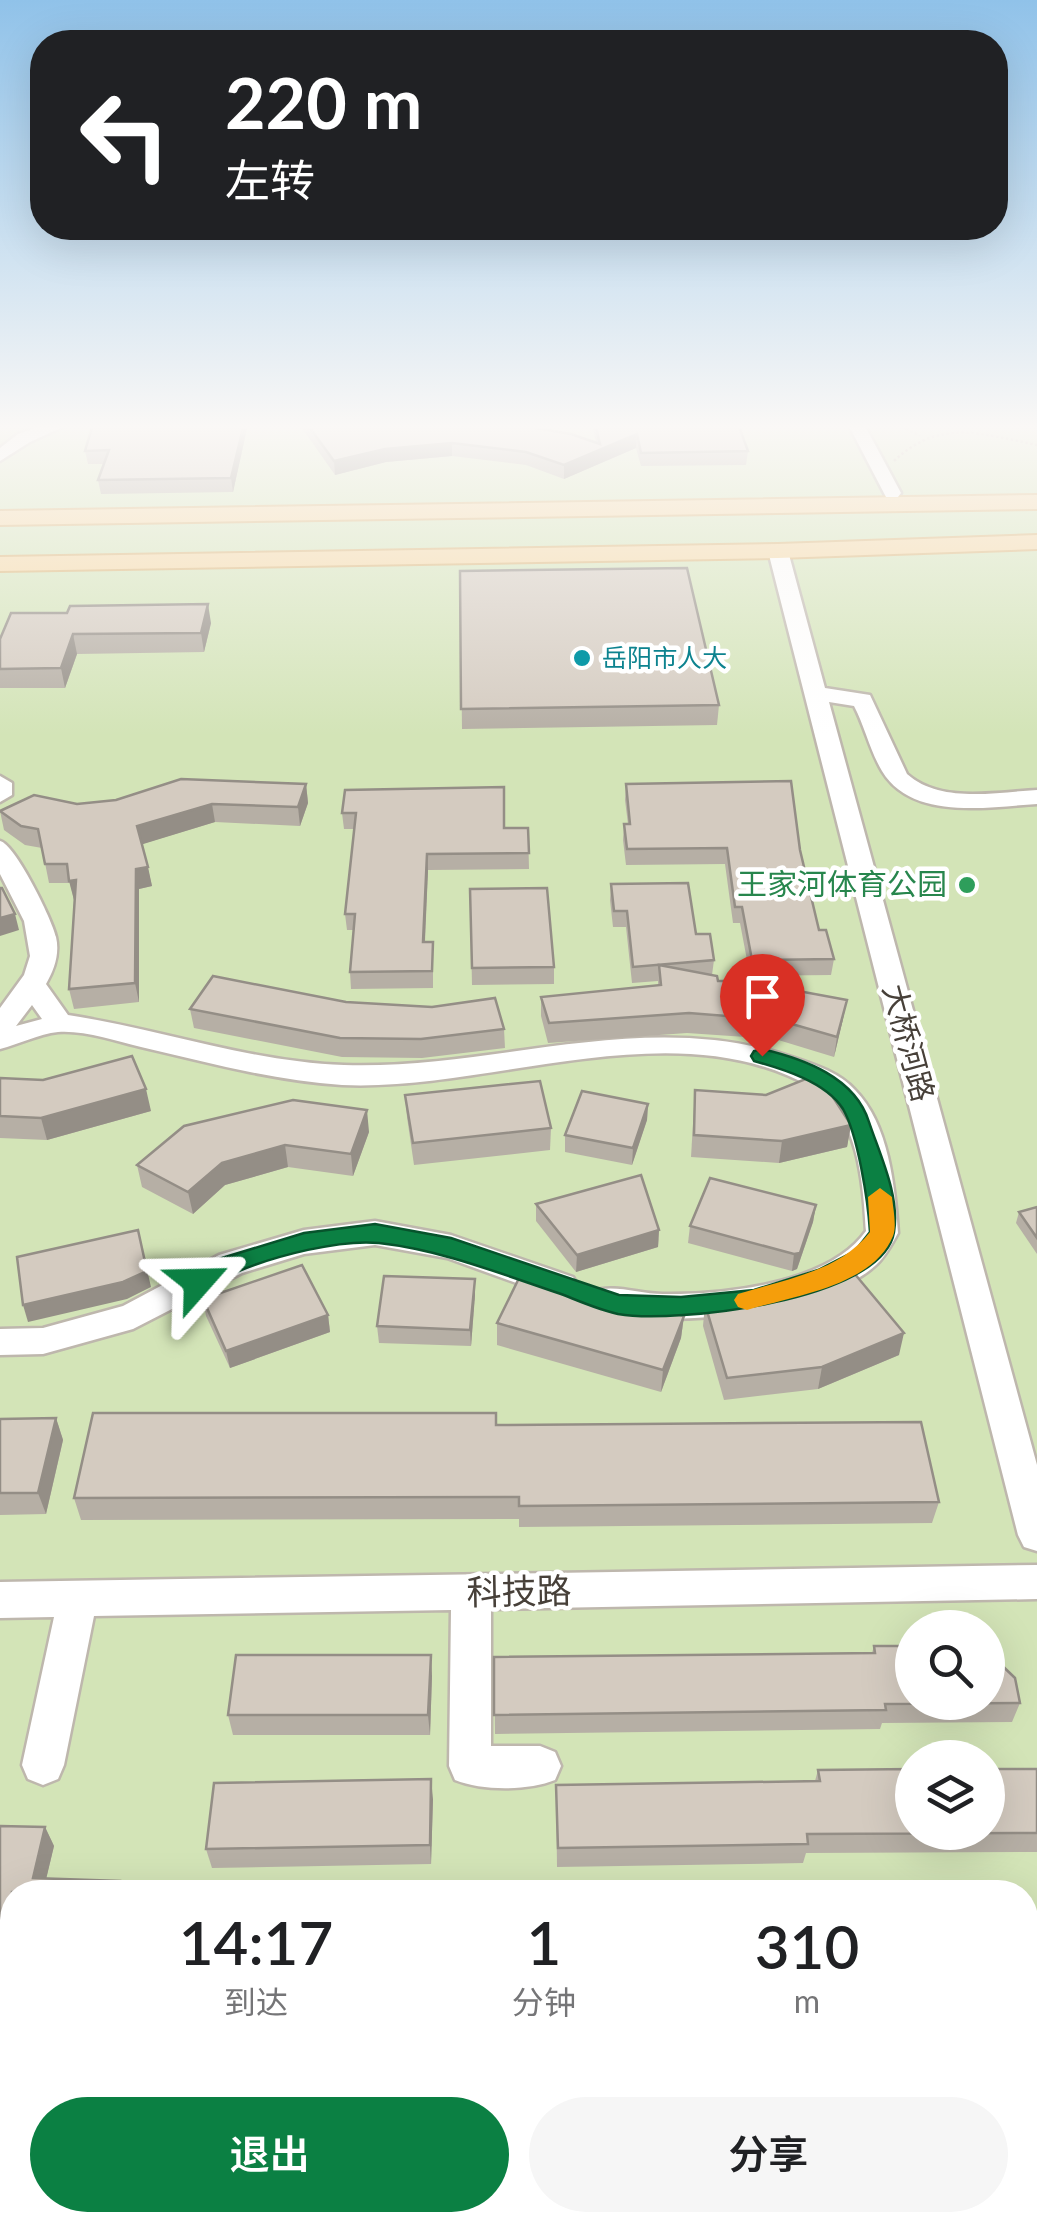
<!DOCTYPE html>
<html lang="zh">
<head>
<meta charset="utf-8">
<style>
	:root { --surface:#fff; --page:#f6f6f6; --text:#202124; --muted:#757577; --accent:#0b8043 }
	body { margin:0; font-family:Lato,"Noto Sans SC",sans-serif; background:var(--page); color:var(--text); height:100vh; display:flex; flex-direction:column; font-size:38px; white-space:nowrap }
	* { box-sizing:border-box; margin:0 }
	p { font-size:32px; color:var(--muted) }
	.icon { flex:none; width:55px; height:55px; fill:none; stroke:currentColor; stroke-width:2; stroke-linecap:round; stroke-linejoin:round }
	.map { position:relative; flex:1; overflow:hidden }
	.drawer { position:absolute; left:0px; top:1880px; width:1038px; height:352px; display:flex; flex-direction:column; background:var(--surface); border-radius:40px 40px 0 0; box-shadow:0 10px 40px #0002 }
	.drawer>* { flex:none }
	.guide { position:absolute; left:30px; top:30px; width:978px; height:210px; border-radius:40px; box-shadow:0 10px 40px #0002; background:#202124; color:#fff; overflow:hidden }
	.tools { position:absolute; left:895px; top:1610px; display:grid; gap:20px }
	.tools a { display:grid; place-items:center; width:110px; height:110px; border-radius:50%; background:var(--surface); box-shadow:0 10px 40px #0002; font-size:50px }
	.pin { position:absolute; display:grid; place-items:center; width:85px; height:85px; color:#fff; margin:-102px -42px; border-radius:50% 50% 50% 0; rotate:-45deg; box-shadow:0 0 10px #0007 }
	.pin .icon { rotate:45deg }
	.me { position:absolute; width:110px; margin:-55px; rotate:65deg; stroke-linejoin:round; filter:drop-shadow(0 0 8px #0008) }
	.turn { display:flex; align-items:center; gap:35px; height:210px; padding:0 30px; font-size:45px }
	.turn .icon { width:130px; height:130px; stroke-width:2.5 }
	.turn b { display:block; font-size:70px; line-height:85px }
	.eta { display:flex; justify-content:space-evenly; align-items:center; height:170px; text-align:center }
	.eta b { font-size:60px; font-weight:600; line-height:70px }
	.button { display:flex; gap:20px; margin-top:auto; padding:20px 30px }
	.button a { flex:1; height:115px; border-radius:60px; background:var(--accent); color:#fff; font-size:40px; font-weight:600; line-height:115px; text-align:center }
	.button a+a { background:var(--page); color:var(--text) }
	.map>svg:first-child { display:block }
</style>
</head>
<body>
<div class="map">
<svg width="1037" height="2231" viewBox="0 0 1037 2231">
	<rect width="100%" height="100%" fill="#f3f0ea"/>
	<path fill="#d3e4b7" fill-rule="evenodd" d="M0 424H1037V2231H0ZM912 1628H988V1702H912ZM912 1758H988V1832H912ZM12 1892H1025V2220H12Z"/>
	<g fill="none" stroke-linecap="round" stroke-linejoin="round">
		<g stroke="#beb7ad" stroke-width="5">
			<g id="minor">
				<path d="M46 424H69L30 442 0 461V448L18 434Z"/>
				<path d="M848 424H864L901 493 898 497H886Z"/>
				<path d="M778 545 788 551 825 688 870 695 907 774C941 804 996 792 1037 790V804C988 807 912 821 882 771 870 751 865 727 854 706L829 702 1037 1465V1551L1024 1547 1018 1535 768 551Z"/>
				<path d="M0 776 12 783V795L0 802Z"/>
				<path d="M0 841C15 844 52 919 56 937 60 954 54 970 46 984L68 1015C160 1029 251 1062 344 1065 497 1070 646 1006 795 1058 816 1065 840 1073 855 1090 889 1124 895 1187 898 1233 892 1244 885 1257 876 1265 822 1315 661 1331 593 1309L588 1300 593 1291C614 1284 640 1294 663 1294 723 1295 829 1284 866 1231 863 1183 859 1115 813 1088 674 1008 492 1092 342 1085 274 1081 207 1062 141 1047 116 1041 83 1030 58 1032 39 1034 19 1044 0 1049V1008L24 975 30 956 24 921 0 874ZM32 1005 42 1019 16 1026Z"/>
				<path d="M375 1221 451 1235 573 1277 578 1286 573 1295 561 1299 447 1258 375 1245 304 1254 242 1273 133 1329 43 1354 0 1355V1329L43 1328 123 1306 219 1255 304 1230Z"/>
				<path d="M1037 1565V1599L491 1609V1746H540L555 1752 561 1766 555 1780C528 1791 482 1791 455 1780L449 1766 451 1610 94 1616 64 1765 58 1779 43 1785 28 1779 22 1765 54 1617 0 1618V1582Z"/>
				<rect x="0" y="2163" width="12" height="50"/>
				<rect x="504" y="2220" width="52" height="11"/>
			</g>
		</g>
		<g stroke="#dab372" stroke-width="4">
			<g id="major">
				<path d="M1037 495V509L0 525V511Z"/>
				<path d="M1037 535V549L778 558 0 571V557L778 544Z"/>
			</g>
		</g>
		<g stroke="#bfb1a0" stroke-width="2.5" stroke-dasharray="2.5 2.5" stroke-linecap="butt">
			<path d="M897 424 920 436"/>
			<path d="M894 461C939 418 982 434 1037 445"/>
		</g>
		<use href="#minor" fill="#fff" fill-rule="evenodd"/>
		<use href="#major" fill="#f5d7a1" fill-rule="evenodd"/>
	</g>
	<g fill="#b6afa5">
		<path d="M93 424H280H248L233 492 101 494 98 480 104 464H88L85 451Z"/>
		<path d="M284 424H512L596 443 592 424H738L748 451 746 465 641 466 636 448 564 479 526 465 452 456 386 462 335 475 302 428H285Z"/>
		<path d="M460 571 719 705 717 725 462 729Z"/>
		<path d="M211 623 204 652 77 654 65 688H0V639Z"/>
		<path d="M306 784 308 803 300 826 215 822 142 844 152 886 139 889V1002L74 1009 69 989 74 900 70 883H49L42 848 25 845 4 830 0 811Z"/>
		<path d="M626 784 800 850 819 930 834 959 831 975 750 976 740 923H733L725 864 626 865 623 840 624 824H628L625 800Z"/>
		<path d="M345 790 504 828H528L529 869 428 870 425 942H433V988L351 989 350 972 354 930H347L345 914 354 829H344L342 813Z"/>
		<path d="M611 884 696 934 714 960 712 975 718 981 843 1019 834 1057 775 1039 687 1033 548 1043 541 1016V997L658 985V981L632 983 626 927H613L610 900Z"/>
		<path d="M470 889 554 967V984L472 985Z"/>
		<path d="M346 1002 432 1007 504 1029 505 1048 422 1058 342 1057 194 1028 190 1009Z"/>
		<path d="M0 1078 151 1111 47 1140 0 1138Z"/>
		<path d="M695 1090 766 1095 851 1125 847 1147 779 1163 691 1157Z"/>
		<path d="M405 1095 551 1128 550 1150 414 1165 407 1117Z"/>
		<path d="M648 1104 647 1120 632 1165 565 1152V1135Z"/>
		<path d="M369 1132 353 1176 288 1167 225 1185 193 1214 142 1187 137 1165Z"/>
		<path d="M536 1204 659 1230 658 1247 576 1272 536 1221Z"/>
		<path d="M816 1205 813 1222 797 1269 792 1271 688 1243 690 1226Z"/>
		<path d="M1037 1207V1254L1016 1223 1019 1212Z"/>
		<path d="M475 1295 471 1346 379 1343 377 1326Z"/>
		<path d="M203 1299 328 1315 330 1332 230 1368 206 1316Z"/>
		<path d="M705 1304 899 1355 818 1389 724 1400 703 1326Z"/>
		<path d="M684 1316 681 1338 661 1392 497 1345V1323Z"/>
		<path d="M56 1418 63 1440 46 1514 0 1515V1419Z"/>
		<path d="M496 1425 939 1502 932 1523 519 1527V1519L81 1520 74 1498Z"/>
		<path d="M874 1646 1020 1703 1012 1722 882 1723 880 1729 495 1734 494 1657 872 1653Z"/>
		<path d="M432 1676 430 1735H233L228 1715Z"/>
		<path d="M1037 1769V1852L806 1853 803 1863 557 1867 556 1785 815 1781 818 1770Z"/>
		<path d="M433 1799 431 1864 212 1868 206 1849Z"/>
		<path d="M0 1826 45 1827 54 1846 46 1879 120 1881 125 1892H12V2011L0 2010Z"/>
		<path d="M1025 1920H1037V2007L1025 2008Z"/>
		<path d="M1025 2050 1037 2051V2163H1025Z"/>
		<rect x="0" y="2085" width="12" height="75"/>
	</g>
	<g fill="#948e86">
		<path d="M244 424H248L233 492 231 478Z"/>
		<path d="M637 434 636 448 564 479V465Z"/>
		<path d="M452 443V456L386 462 335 475 334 461 385 449Z"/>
		<path d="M208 604 211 623 204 652 201 633Z"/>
		<path d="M73 634 77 654 65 688 61 668Z"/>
		<path d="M306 784 308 803 300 826 298 807Z"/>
		<path d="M212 804 215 822 140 845 137 826Z"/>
		<path d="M427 854 428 870 424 958 423 942Z"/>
		<path d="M148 867 152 886 139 889V1002L135 983 136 869Z"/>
		<path d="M76 880 74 900 69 881Z"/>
		<path d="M15 914 19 930 0 936V918Z"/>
		<path d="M847 1000 843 1019 834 1057 837 1037Z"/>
		<path d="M146 1089 151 1111 47 1140 41 1118Z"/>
		<path d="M648 1104 647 1120 632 1165 633 1148Z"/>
		<path d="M367 1110 369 1132 353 1176 351 1154Z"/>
		<path d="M851 1125 847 1147 779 1163 782 1141Z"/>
		<path d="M285 1145 288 1167 225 1185 193 1214 188 1192 222 1163Z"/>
		<path d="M816 1205 813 1222 797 1269 792 1271 794 1254Z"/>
		<path d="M138 1230 151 1287 127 1299 28 1322 23 1305Z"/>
		<path d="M659 1230 658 1247 576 1272 577 1255Z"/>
		<path d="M475 1279V1295L471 1346 470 1330Z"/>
		<path d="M328 1315 330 1332 230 1368 226 1351Z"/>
		<path d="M684 1316 681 1338 661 1392 663 1370Z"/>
		<path d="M904 1333 899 1355 818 1389 822 1367Z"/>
		<path d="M56 1418 63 1440 46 1514 38 1493Z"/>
		<path d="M431 1655 432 1676 430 1735 428 1715Z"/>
		<path d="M431 1779 433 1799 431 1864 430 1845Z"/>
		<path d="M45 1827 54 1846 43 1892 33 1878Z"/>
	</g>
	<g fill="#d4cbc0" stroke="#948e86" stroke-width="2.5">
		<path d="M93 424H244L231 478 98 480 109 450 85 451Z"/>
		<path d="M307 424H512L571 434 600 444 595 424H738L748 451 641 453 637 434 564 465 526 452 452 443 385 449 334 461Z"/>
		<path d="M687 568 719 705 461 709 460 571Z"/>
		<path d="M208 604 201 633 73 634 61 668 0 669V639L11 613H67L70 606Z"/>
		<path d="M181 779 306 784 298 807 212 804 137 826 148 867 136 869 135 983 69 989 76 880 69 881 67 864H45L38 829 21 826 0 811 34 795 77 804 116 800Z"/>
		<path d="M791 781 800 850 819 930H826L834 959 752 960 742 907H735L727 848 627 849 624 824H630L626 784Z"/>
		<path d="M504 787V828H528L529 853 427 854 423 942H433L432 971 350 972 355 914H345L356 813H342L345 790Z"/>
		<path d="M688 883 696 934H710L714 960 633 967 627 911H614L611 884Z"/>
		<path d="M0 888H2L15 914 0 918Z"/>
		<path d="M547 888 554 967 472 968 470 889Z"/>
		<path d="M659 965 717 976 718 981H745L847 1000 837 1037 778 1020 689 1013 549 1023 541 997 661 985Z"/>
		<path d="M213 976 346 1002 432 1007 495 998 504 1029 421 1039 340 1038 190 1009Z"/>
		<path d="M132 1056 146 1089 41 1118 0 1116V1078L43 1080Z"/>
		<path d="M818 1074 851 1125 782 1141 694 1135 695 1090 766 1095Z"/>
		<path d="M540 1081 551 1128 413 1143 405 1095Z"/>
		<path d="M582 1091 648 1104 633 1148 565 1135Z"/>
		<path d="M293 1100 367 1110 351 1154 285 1145 222 1163 188 1192 137 1165 184 1126Z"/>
		<path d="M641 1175 659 1230 577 1255 536 1204Z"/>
		<path d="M710 1178 816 1205 800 1253 794 1254 690 1226Z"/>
		<path d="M1037 1207V1238L1019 1212Z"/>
		<path d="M138 1230 147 1271 123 1282 23 1305 17 1257Z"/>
		<path d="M302 1265 328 1315 226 1351 203 1299Z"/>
		<path d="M522 1272 684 1316 663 1370 497 1323Z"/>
		<path d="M854 1273 904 1333 822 1367 727 1378 705 1304 802 1293Z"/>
		<path d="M384 1276 475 1279 470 1330 377 1326Z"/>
		<path d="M93 1413H496V1425L921 1422 939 1502 519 1506V1497L74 1498Z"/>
		<path d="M56 1418 38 1493H0V1419Z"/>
		<path d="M874 1646H912V1702H988V1652L1015 1678 1020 1703 885 1704 886 1710 494 1715V1657L875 1653Z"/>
		<path d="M236 1655H431L428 1715H228Z"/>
		<path d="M912 1769V1832H988V1769H1037V1833L807 1834 808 1844 558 1848 556 1785 820 1781 818 1770Z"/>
		<path d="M431 1779 430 1845 206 1849 214 1783Z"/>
		<path d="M0 1826 45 1827 33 1878 120 1881 118 1892H12V1994L0 1993Z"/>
		<rect x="1025" y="1920" width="12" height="70"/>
		<path d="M1025 2050 1037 2051V2152H1025Z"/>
		<path d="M0 2085H12V2152H9L5 2149H0Z"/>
		<path d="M718 2221 775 2225V2231H534V2226L718 2225Z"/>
		<path d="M809 2230 1037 2231H809Z"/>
	</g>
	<linearGradient id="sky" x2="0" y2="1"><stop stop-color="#90c2e9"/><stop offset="0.58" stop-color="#faf8f6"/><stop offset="1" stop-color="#faf8f6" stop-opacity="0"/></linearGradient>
	<rect width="1037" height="736" fill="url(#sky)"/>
	<path fill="#0b8043" stroke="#07532c" stroke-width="2.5" d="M762 1049C804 1059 855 1077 869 1122 880 1155 900 1196 894 1232 883 1301 674 1324 618 1314 599 1310 579 1301 561 1294 501 1274 442 1250 379 1243 340 1239 275 1256 239 1271 225 1277 213 1286 198 1291L189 1288 185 1282 189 1275 222 1258 304 1233 375 1224 451 1238 619 1295 681 1297 754 1290 818 1270 855 1251 870 1232C868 1201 858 1135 843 1109 826 1082 783 1069 754 1061L751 1056 754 1051Z"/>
	<path fill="#f59e0b" d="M880 1188 892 1197C893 1208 897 1226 893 1236 873 1286 793 1296 747 1310L738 1307 734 1300 738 1294C785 1279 839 1272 870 1232L868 1197Z"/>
	<circle fill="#0f9aa8" stroke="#fff" stroke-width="4" cx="582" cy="658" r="10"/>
	<circle fill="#2e9e5b" stroke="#fff" stroke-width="4" cx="967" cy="885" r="10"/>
	<g text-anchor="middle" stroke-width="9" stroke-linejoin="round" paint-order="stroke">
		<g font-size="25" fill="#0d838f" stroke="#fff" text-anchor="start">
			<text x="602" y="667">岳阳市人大</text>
		</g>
		<g font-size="30" fill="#27864d" stroke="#fff" text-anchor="end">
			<text x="947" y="895">王家河体育公园</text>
		</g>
		<g font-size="30" fill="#474039" stroke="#fff">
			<text transform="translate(908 1043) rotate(75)" y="10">大桥河路</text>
		</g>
		<g font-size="35" fill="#474039" stroke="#fff">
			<text transform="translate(519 1592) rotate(-1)" y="12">科技路</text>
		</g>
	</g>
</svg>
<div class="tools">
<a><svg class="icon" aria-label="search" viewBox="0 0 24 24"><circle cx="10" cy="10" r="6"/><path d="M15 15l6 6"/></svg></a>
<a><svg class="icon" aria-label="layers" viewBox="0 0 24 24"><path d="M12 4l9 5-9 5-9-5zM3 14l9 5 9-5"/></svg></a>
</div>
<div class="pin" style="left:762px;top:1056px;background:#d93025"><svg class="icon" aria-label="arrive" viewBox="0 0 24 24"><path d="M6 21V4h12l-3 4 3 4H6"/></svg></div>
<svg class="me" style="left:198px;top:1282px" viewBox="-20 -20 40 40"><path d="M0-17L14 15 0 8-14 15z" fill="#0b8043" stroke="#fff" stroke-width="4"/></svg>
<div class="guide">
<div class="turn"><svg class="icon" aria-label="left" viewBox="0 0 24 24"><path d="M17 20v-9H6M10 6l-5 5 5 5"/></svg><div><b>220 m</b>左转</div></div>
</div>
<section class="drawer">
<div class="eta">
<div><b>14:17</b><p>到达</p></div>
<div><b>1</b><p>分钟</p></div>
<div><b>310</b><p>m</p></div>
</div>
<div class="button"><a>退出</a><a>分享</a></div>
</section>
</div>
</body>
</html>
